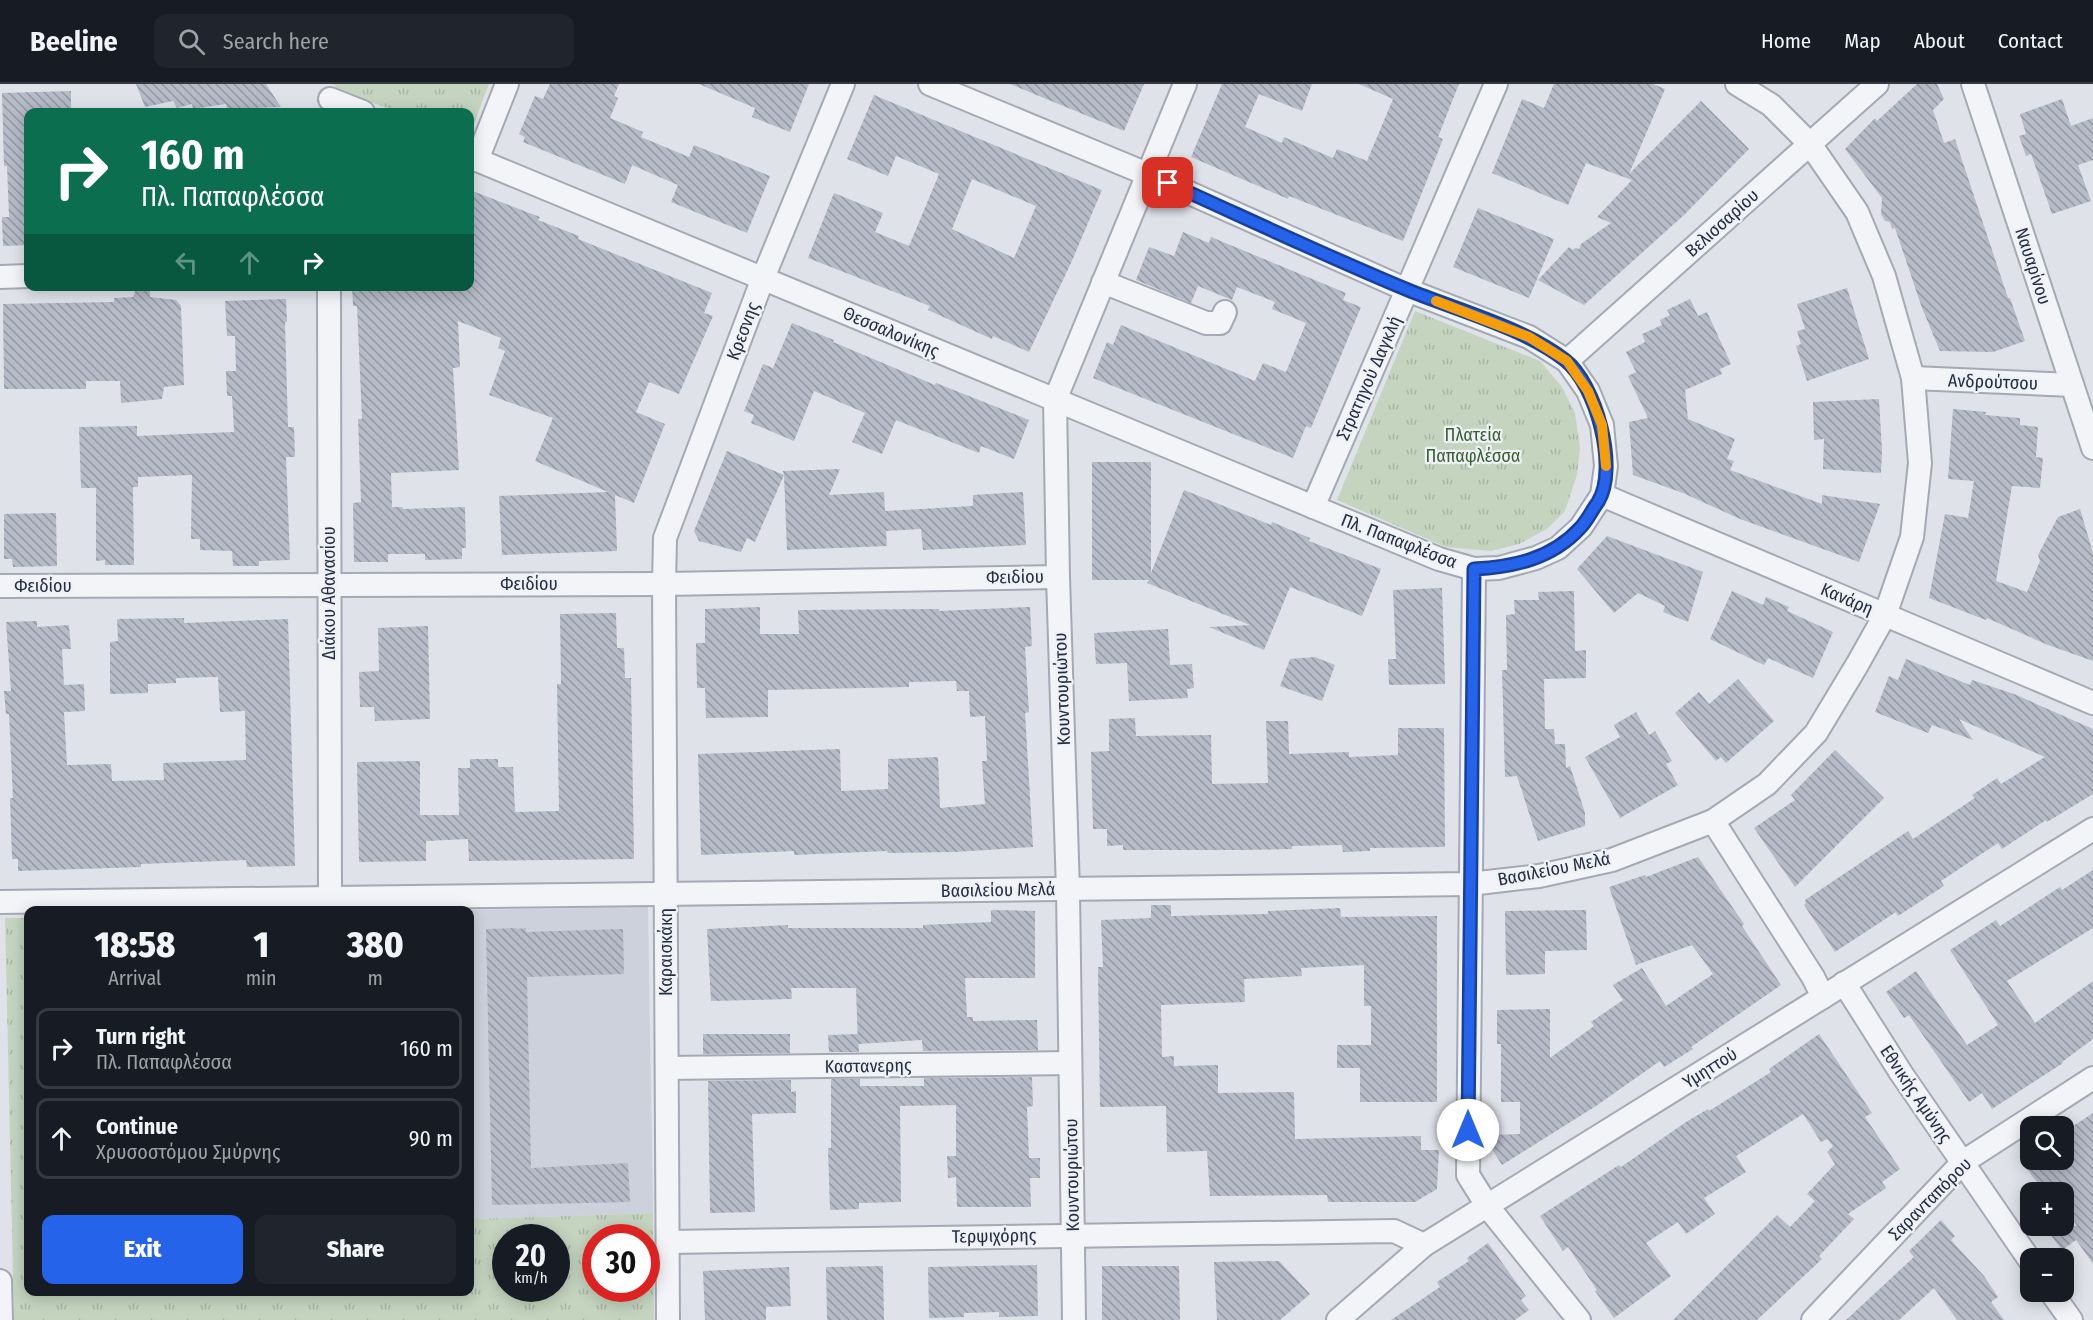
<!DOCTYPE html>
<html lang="en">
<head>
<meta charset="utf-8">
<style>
	:root { --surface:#171b24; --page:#20242c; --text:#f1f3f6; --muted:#9ea1a6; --line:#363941; --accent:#2563eb }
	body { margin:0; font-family:"Fira Sans Condensed",sans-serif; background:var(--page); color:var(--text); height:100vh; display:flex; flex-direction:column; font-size:22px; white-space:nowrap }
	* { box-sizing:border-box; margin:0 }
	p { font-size:20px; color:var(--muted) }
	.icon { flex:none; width:33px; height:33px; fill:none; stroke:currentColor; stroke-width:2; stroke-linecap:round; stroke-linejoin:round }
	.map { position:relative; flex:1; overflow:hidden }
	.side { position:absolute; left:24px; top:822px; width:450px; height:390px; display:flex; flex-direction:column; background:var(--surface); border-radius:12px; box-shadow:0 3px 15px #0003 }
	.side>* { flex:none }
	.hud { position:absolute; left:24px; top:24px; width:450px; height:183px; border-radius:12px; box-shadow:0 3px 15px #0003; background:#0b6e4f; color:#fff; overflow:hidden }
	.buttons { position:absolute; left:2020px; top:1032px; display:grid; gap:12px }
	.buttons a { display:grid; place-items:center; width:54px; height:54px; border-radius:12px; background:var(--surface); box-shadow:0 3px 15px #0003; font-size:30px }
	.speed { position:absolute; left:492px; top:1140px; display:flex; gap:12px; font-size:30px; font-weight:700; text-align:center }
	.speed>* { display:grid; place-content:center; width:78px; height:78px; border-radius:50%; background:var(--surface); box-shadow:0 3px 15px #0003; line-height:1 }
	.speed small { font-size:15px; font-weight:400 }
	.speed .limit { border:9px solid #d22; background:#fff; color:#111 }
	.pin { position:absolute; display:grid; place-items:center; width:51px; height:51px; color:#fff; margin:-26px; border-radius:12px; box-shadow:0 3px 9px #0006 }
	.me { position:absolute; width:66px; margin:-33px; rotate:0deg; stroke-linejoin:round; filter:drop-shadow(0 0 4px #0008) }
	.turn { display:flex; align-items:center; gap:21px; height:126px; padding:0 18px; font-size:27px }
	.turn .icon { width:78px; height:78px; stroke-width:2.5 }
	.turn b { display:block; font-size:42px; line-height:51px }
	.lanes { display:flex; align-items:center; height:57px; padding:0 18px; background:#0003; justify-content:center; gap:30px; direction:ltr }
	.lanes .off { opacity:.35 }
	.eta { display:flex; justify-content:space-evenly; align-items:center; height:102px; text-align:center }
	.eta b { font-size:36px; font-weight:800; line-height:42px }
	.action { display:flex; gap:12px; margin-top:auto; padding:12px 18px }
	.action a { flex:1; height:69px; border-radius:12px; background:var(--accent); color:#fff; font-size:24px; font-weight:800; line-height:69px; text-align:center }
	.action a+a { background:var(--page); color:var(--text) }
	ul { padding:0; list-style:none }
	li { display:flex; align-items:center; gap:18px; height:81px; margin:0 12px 9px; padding:0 6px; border:3px solid var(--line); border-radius:12px }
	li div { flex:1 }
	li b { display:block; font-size:22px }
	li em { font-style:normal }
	header { display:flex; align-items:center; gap:36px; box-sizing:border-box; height:84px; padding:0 30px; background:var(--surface); border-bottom:2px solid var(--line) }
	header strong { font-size:28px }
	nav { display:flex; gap:33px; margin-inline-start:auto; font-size:21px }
	.search { width:420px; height:54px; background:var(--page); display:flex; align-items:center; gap:15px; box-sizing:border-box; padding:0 21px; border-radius:12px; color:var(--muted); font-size:22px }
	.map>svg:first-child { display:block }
</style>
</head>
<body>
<header>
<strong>Beeline</strong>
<div class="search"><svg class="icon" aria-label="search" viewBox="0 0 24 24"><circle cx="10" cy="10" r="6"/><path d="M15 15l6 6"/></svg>Search here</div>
<nav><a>Home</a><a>Map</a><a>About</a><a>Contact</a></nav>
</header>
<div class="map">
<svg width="2093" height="1236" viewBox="0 0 2093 1236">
	<defs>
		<pattern id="park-tufts" width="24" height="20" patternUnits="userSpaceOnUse" patternTransform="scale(1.5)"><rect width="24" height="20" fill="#c4d4bf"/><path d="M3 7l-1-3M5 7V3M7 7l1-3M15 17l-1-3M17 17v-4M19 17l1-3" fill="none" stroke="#a8b6a5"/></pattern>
		<pattern id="building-back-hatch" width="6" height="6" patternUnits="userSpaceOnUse" patternTransform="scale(1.5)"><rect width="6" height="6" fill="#b5bbc7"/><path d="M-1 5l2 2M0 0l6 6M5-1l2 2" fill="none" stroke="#9398a3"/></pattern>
	</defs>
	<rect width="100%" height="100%" fill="#dfe2e9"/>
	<path fill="#ccd1dc" d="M648 823 653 1129 475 1135 471 826Z"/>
	<g fill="url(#park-tufts)" fill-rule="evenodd">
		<path d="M333 0H489L472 45H470V28H399L339 7Z"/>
		<path d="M1415 227 1540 277 1562 303 1575 329 1580 364 1577 391 1565 427 1547 445 1519 460 1491 467 1446 463 1337 416Z"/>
		<path d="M452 826H471L475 1135 653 1129 654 1236H14L5 834H28V1208H470V826ZM506 1154H556V1204H506ZM596 1154H646V1204H596Z"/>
	</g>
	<g fill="url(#building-back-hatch)" fill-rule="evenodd">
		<path d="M136 0H266L281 23 227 25 226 20 193 25 192 20 177 24 173 17 145 23Z"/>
		<path d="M550 0H619L614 12 618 14 610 34 643 48 641 53 689 73 694 61 770 92 747 149 671 118 678 101 632 81 625 100 523 58 525 53 519 50 535 12 543 15Z"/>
		<path d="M699 0H809L790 48 752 33 755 24Z"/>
		<path d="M1010 0H1144L1124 47Z"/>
		<path d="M1222 0H1312L1302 27 1259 10 1245 43 1282 59 1284 53 1333 74 1337 65 1367 77 1393 15 1359 0H1459L1438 53 1443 55 1403 157 1289 112 1288 115 1191 73Z"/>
		<path d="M1554 0H1653L1665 5 1629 90 1701 17 1749 65 1684 131 1584 221 1538 196 1569 163 1573 166 1575 164 1579 165 1581 160 1611 139 1597 133 1632 96 1586 79 1568 121 1492 89 1522 15 1544 24Z"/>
		<path d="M1917 0H1937L1944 15 1933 26 1944 59 1955 55 2008 214H2010L2025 257 1993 268 1940 267 1922 224 1895 144 1892 145 1890 138 1885 137 1881 130 1882 114 1845 65 1875 34 1877 37Z"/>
		<path d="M71 7V28H28V161L3 162 2 133H9L7 82H4L2 9Z"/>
		<path d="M874 11 1102 106 1071 179 1029 268 993 252 992 255 928 226 930 222 808 174 834 109 883 129 875 148 909 162 939 90 896 72 888 92 847 75ZM972 95 1036 122 1014 174 952 145Z"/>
		<path d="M2062 15 2071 42 2093 34V76L2078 81 2091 117 2052 130 2031 70 2026 72 2019 52 2026 50 2020 30Z"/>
		<path d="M470 106 540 133 538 136 579 152 578 155 712 209 704 229 713 232 679 310 649 298 636 328 665 340 634 419 615 411 617 467 502 471 499 412 608 408 535 377 553 334 489 311 505 267 498 264 501 254 458 237 460 283 453 284 459 386 391 389 392 423H402L403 425 465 423 466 464H462V475L425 476V470H388V478H354L353 419 361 418 358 335H362L357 222H353L352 202H470Z"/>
		<path d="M1478 124 1554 155 1529 214 1453 183Z"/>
		<path d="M1183 148 1209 159 1211 153 1346 209 1343 216 1361 223 1311 344 1306 342 1293 374 1093 294 1107 258 1113 261 1121 241 1255 297 1263 279 1286 288 1306 239 1272 225 1275 218 1237 203 1232 216 1198 202 1191 219 1136 196 1149 163 1174 172Z"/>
		<path d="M137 202H150V213L176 216 181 222 184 301 164 303 162 315 121 319 120 297H86V305H4L3 220 114 218V214L133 213Z"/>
		<path d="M1847 204 1869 275 1807 297 1796 262 1801 260 1797 247 1805 245 1797 220Z"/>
		<path d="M286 215 287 238H285L288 343H294L295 373H286L290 476 259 477V482H233L232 467 200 466V455H191L192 391 138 393V403H133L134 481H105V476L96 477V404H81L79 343 137 342V352L234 348 232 312H227L226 287H236L235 252H227L225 217Z"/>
		<path d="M1690 215 1698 232 1707 228 1731 280 1720 285 1722 290 1685 306 1688 335 1735 355 1727 375 1734 377 1730 386 1822 420V411L1880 420 1859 478 1740 435 1683 409 1633 391 1629 338 1648 334 1628 292 1636 288 1626 268 1645 258 1642 250 1662 241 1660 236 1670 231 1667 226Z"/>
		<path d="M792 239 834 256 833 258 935 301 936 299 1029 336 1014 375 981 362 979 369 896 336 882 370 852 358 865 329 814 307 794 357 751 339 754 331 744 327 763 280 773 284Z"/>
		<path d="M1879 315 1882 367 1881 389 1823 385 1824 355 1814 356 1813 318Z"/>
		<path d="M1953 325 1986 328 1985 331 2020 334V341L2038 343 2036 373 2043 374 2040 404 2012 402 1996 497 2027 508 2040 477 2038 471 2058 433 2080 425 2093 469V577L2048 561 1987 534 1986 536 1929 514 1945 430 1968 434 1974 397 1948 395Z"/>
		<path d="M727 367 784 391 783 387 840 385 829 411 884 408 885 427 973 422V411L1023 408 1026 461 923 466 921 445 886 447 887 462 787 466 784 391 755 458 747 454 741 468 699 457 694 447Z"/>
		<path d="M1092 378H1151V489L1184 406 1271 441 1272 438 1310 454 1309 457 1381 485 1362 532 1290 503 1264 566 1209 543 1250 541 1147 499 1149 496H1092Z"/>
		<path d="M56 429 57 482 13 483 12 475H4V430Z"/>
		<path d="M1607 452 1703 488 1688 538 1663 528 1665 522 1638 509 1614 529 1577 485Z"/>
		<path d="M1442 504 1445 600 1389 601 1388 575H1396L1393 506Z"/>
		<path d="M1574 507 1575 567 1586 566V594L1544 595 1545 645H1554L1555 660H1565L1566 684 1570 682 1585 729V742L1538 757 1517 692 1505 693 1502 586H1507L1506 531 1515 530 1514 516H1539L1538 508Z"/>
		<path d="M1732 507 1763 521 1766 513 1789 523 1787 527 1833 548 1813 594 1768 574 1764 581 1710 555Z"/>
		<path d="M760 523V550H799L798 526 939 525V527L1030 523 1032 562 1025 563 1029 628 1025 629 1033 763 954 768 888 769 887 767 794 771V767L701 771 698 670 840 665 841 707 888 705V675L938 673 940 724 985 720 982 677H987L985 632 970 633 969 607H957L956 597 909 598V603L768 606V633L706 634 705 604H697L696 559H705V525Z"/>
		<path d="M616 529 617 564H624L625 594H631L634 775 469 777 468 755 426 757V777L359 778 357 678 420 677V731H459L458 684H470V675H498V683H513L515 728 559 727 557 600H561L560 530Z"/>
		<path d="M184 534V539L288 535 295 782 247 783 246 776 141 780V783L18 787V775H12L10 714H13L9 630H6L4 607H11L6 538 37 537V543L69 541 71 565H62L64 601 84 600 85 627 64 628 67 681 111 680 112 697 164 696 163 679 246 676 245 627 220 628 218 593 176 594V599L148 600V609L110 610V558L118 557 117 535Z"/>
		<path d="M428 542 430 635 375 637 374 623H360L359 588 379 587 378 544Z"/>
		<path d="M1168 545 1170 581 1192 580 1194 604 1187 605 1188 614 1129 617 1127 579 1096 580 1094 549Z"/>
		<path d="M1315 573 1335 581 1322 617 1280 602 1290 575Z"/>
		<path d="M1906 575 1970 601 1972 596 2014 610 2093 645V710L2047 738 2046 736 2002 765 1998 759 1941 797 1944 802 1898 832 1896 828 1835 868 1804 821 1806 819 1805 816 1908 747 1913 755 1975 714 1972 711 1997 694 2001 700 2045 673 1959 635 1973 656 1932 641 1928 649 1875 628 1889 592 1898 596Z"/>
		<path d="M1738 595 1774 637 1726 679 1721 673 1716 677 1675 629 1699 608 1709 620Z"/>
		<path d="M1636 628 1649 651 1655 647 1672 677 1666 680 1678 701 1620 734 1585 673 1620 653 1614 641Z"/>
		<path d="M1135 634 1136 652 1211 651 1212 700 1268 699 1266 637H1288L1289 670 1349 668V673L1398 671V644H1444L1445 763 1370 764V767L1343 768 1342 761 1292 762V765L1239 766H1123V761L1107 762V745H1093L1091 668 1109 667V635Z"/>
		<path d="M1835 666 1884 714 1795 803 1754 744 1795 716 1791 711Z"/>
		<path d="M1698 773 1744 840 1742 842 1781 901 1691 963 1693 965 1664 983 1660 977 1596 1022 1502 1081 1492 1065V1051L1520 1050V1018H1501V960H1497V926L1550 925V974L1594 942 1591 938 1623 916 1613 901 1642 884 1666 922 1713 890 1692 861 1636 881 1609 803 1645 791 1646 793Z"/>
		<path d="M2093 786V844L2007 897 2035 939 2093 897V955L2062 978 2063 979 1992 1025 1982 1009 1969 1018 1909 931 1904 934 1886 908 1916 887 1967 961 1998 941 1950 866 1996 836 2000 842 2060 803 2062 806Z"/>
		<path d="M1151 821H1171V832L1268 830V827L1340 824 1341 833 1437 832V1018H1360V984H1337V961H1371V922H1364V881L1301 884 1302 892 1244 895 1245 918 1161 921 1162 973 1174 972V982L1218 981V1009L1294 1008 1295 1055 1421 1052V1066H1439L1437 1105 1415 1118H1328L1327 1111 1210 1112 1207 1067 1167 1068 1166 1022 1100 1023 1098 883H1103L1101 836 1151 834Z"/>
		<path d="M991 826 1035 827V894H965L967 933H973V937L1037 936 1038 966 923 967 922 956 858 960 856 904H791L792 915 711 917 707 845 788 841V844H923V841L991 838Z"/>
		<path d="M1586 826 1587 866 1545 867V890L1506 891 1505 827Z"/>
		<path d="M517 844V845L526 844V848L623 845 624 890 527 893 531 1084 628 1079 630 1118 492 1121 486 845Z"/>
		<path d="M703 950H790V969L703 970Z"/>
		<path d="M858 950 859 968H829L828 951Z"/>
		<path d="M1819 950 1872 1029 1865 1033 1900 1085 1882 1098 1886 1104 1848 1130 1854 1135 1819 1172 1822 1175 1757 1236H1673L1777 1131 1790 1143 1815 1117 1807 1110 1835 1080 1827 1068 1833 1062 1827 1055 1821 1058 1803 1030 1736 1072 1746 1088 1704 1114 1715 1130 1686 1150 1678 1138 1646 1159 1671 1192 1614 1234 1595 1207 1597 1206 1568 1163 1563 1167 1540 1132 1619 1081 1621 1083 1686 1038 1708 1025 1709 1027 1771 988 1769 985Z"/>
		<path d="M1032 993 1033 1022 1027 1023 1029 1074H1040V1094H1030L1031 1123H957L956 1093 948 1094 947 1072H956V1021L900 1022 901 1118 859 1119V1125L830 1126 828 1064H831V995H860V1002H924V994Z"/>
		<path d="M791 996V1008L796 1007V1029L752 1030 755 1128 710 1129 708 997Z"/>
		<path d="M2093 1029V1180L2076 1156 2062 1166 2044 1142H2077L2064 1123V1108H2053L2045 1098 2040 1102 2020 1076H2064V1048Z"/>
		<path d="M1941 1136 1955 1152 1951 1156 1984 1192 1998 1213 1991 1218 2004 1236H1957L1934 1204 1899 1236H1846L1914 1173 1909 1167Z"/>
		<path d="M1488 1159 1526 1212 1521 1216 1529 1226 1515 1236H1391L1440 1203 1437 1198 1469 1177 1467 1174Z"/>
		<path d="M1279 1177 1310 1210 1280 1236H1217L1214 1178Z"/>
		<path d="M1037 1181 1038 1232 999 1233V1228L964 1229V1233L929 1234 928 1183Z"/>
		<path d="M883 1182 884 1236H827L826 1183Z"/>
		<path d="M1102 1182H1179L1180 1236H1102Z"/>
		<path d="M789 1183 791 1222 766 1223V1236H705L703 1187Z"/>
	</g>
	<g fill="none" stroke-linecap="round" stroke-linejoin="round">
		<g stroke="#a4a9b4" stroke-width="26">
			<g id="minor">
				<path d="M1973 0 2093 364"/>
				<path d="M330 15 363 28"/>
				<path d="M470 73 1439 475 1474 485 1499 484 1536 474 1558 464 1581 443 1602 411 1606 382 1602 341 1588 307 1567 277 1529 253 1407 206 1147 90 930 0"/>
				<path d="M477 76 507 0"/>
				<path d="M0 193 28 192"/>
				<path d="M1103 198 1206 239H1220L1225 228"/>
				<path d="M329 202 330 815"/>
				<path d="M1567 277 1877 0"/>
				<path d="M1913 294 2072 301"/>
				<path d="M1602 411 2093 619"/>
				<path d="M1313 423 1496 0"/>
				<path d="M1474 485 1468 1091 1488 1123 1579 1236"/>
				<path d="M0 502 664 500 1058 493"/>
				<path d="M1713 737 1813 893 1823 913"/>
				<path d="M0 818 1470 800 1539 792 1612 776 1713 737 1767 700 1816 649 1857 581 1885 531 1912 453 1920 379 1913 294 1884 192 1857 128 1810 60 1771 21 1737 0"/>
				<path d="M1844 899 1901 989 2031 1178"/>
				<path d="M667 984 1070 979"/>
				<path d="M668 1158 1394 1147 1424 1161"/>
				<path d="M0 1197 1 1236"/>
				<path d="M2051 1208 2071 1236"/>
				<path d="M668 1236 664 500 665 454 763 194 843 0"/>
				<path d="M1074 1236 1068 806 1058 493 1055 316 1185 0"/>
				<path d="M1338 1236 1424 1161 2093 745"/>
				<path d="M1813 1236 1963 1078 2093 994"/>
			</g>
		</g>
		<use href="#minor" stroke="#f2f4f7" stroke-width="22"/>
	</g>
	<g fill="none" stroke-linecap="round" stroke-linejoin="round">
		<g stroke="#184099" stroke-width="15">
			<path id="route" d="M1168 99C1248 135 1328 173 1408 206 1457 226 1524 244 1565 276 1596 300 1619 384 1598 418 1592 426 1587 437 1580 444 1552 475 1513 483 1474 485L1468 1046"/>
		</g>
		<use href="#route" stroke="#2563eb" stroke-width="10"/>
		<path stroke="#f59e0b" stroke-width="10" d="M1436 217 1529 253 1567 277 1588 307 1602 341 1606 382"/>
	</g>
	<g text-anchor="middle" stroke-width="4.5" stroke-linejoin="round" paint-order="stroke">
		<g font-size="18" fill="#262f42" stroke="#eef2f7">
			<text transform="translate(1722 139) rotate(-42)" y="6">Βελισσαρίου</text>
			<text transform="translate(2033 182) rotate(72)" y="6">Ναυαρίνου</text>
			<text transform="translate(743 247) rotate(-69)" y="6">Κρεσνης</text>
			<text transform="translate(891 248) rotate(23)" y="6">Θεσσαλονίκης</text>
			<text transform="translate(1369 294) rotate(-66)" y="6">Στρατηγού Δαγκλή</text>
			<text transform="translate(1993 298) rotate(2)" y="6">Ανδρούτσου</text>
			<text transform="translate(1399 457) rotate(21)" y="6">Πλ. Παπαφλέσσα</text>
			<text transform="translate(1015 493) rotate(-1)" y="6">Φειδίου</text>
			<text x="529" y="506">Φειδίου</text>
			<text x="43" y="508">Φειδίου</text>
			<text transform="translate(329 509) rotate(-90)" y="6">Διάκου Αθανασίου</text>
			<text transform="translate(1847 515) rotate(23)" y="6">Κανάρη</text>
			<text transform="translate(1062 605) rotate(-92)" y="6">Κουντουριώτου</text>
			<text transform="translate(1554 785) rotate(-11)" y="6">Βασιλείου Μελά</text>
			<text transform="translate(998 806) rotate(-1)" y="6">Βασιλείου Μελά</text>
			<text transform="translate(666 868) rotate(-90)" y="6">Καραισκάκη</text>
			<text transform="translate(868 982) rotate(-1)" y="6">Καστανερης</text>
			<text transform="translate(1710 984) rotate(-32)" y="6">Υμηττού</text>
			<text transform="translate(1916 1010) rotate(56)" y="6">Εθνικής Αμύνης</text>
			<text transform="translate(1072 1091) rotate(-91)" y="6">Κουντουριώτου</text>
			<text transform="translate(1930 1115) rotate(-45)" y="6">Σαρανταπόρου</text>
			<text transform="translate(994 1152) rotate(-1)" y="6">Τερψιχόρης</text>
		</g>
		<g font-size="18" fill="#395f32" stroke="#eef2f7">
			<text x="1473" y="357">Πλατεία<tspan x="1473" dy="21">Παπαφλέσσα</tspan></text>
		</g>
	</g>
</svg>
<div class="buttons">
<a><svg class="icon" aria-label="search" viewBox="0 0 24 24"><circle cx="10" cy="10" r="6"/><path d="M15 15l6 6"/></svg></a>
<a>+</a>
<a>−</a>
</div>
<div class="speed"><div>20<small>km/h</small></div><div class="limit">30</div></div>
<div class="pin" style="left:1168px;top:99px;background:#d93025"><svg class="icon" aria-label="arrive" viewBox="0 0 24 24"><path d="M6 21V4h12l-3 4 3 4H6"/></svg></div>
<svg class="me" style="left:1468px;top:1046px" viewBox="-20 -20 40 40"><circle r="19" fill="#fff"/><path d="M0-13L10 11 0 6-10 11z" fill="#2563eb"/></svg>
<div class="hud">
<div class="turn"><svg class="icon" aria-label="right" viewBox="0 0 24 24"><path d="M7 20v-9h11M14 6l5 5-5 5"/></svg><div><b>160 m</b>Πλ. Παπαφλέσσα</div></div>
<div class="lanes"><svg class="icon off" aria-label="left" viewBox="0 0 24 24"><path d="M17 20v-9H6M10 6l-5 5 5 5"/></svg><svg class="icon off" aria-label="ahead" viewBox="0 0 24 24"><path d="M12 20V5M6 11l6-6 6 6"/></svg><svg class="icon" aria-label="right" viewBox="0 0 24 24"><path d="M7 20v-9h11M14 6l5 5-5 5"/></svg></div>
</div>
<section class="side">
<div class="eta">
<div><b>18:58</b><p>Arrival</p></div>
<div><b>1</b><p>min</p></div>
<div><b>380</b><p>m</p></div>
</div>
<ul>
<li><svg class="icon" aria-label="right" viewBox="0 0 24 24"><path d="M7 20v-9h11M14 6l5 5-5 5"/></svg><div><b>Turn right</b><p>Πλ. Παπαφλέσσα</p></div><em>160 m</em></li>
<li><svg class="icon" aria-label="ahead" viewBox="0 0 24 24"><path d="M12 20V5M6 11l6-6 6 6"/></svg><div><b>Continue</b><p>Χρυσοστόμου Σμύρνης</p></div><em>90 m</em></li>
</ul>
<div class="action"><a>Exit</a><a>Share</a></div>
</section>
</div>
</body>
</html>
